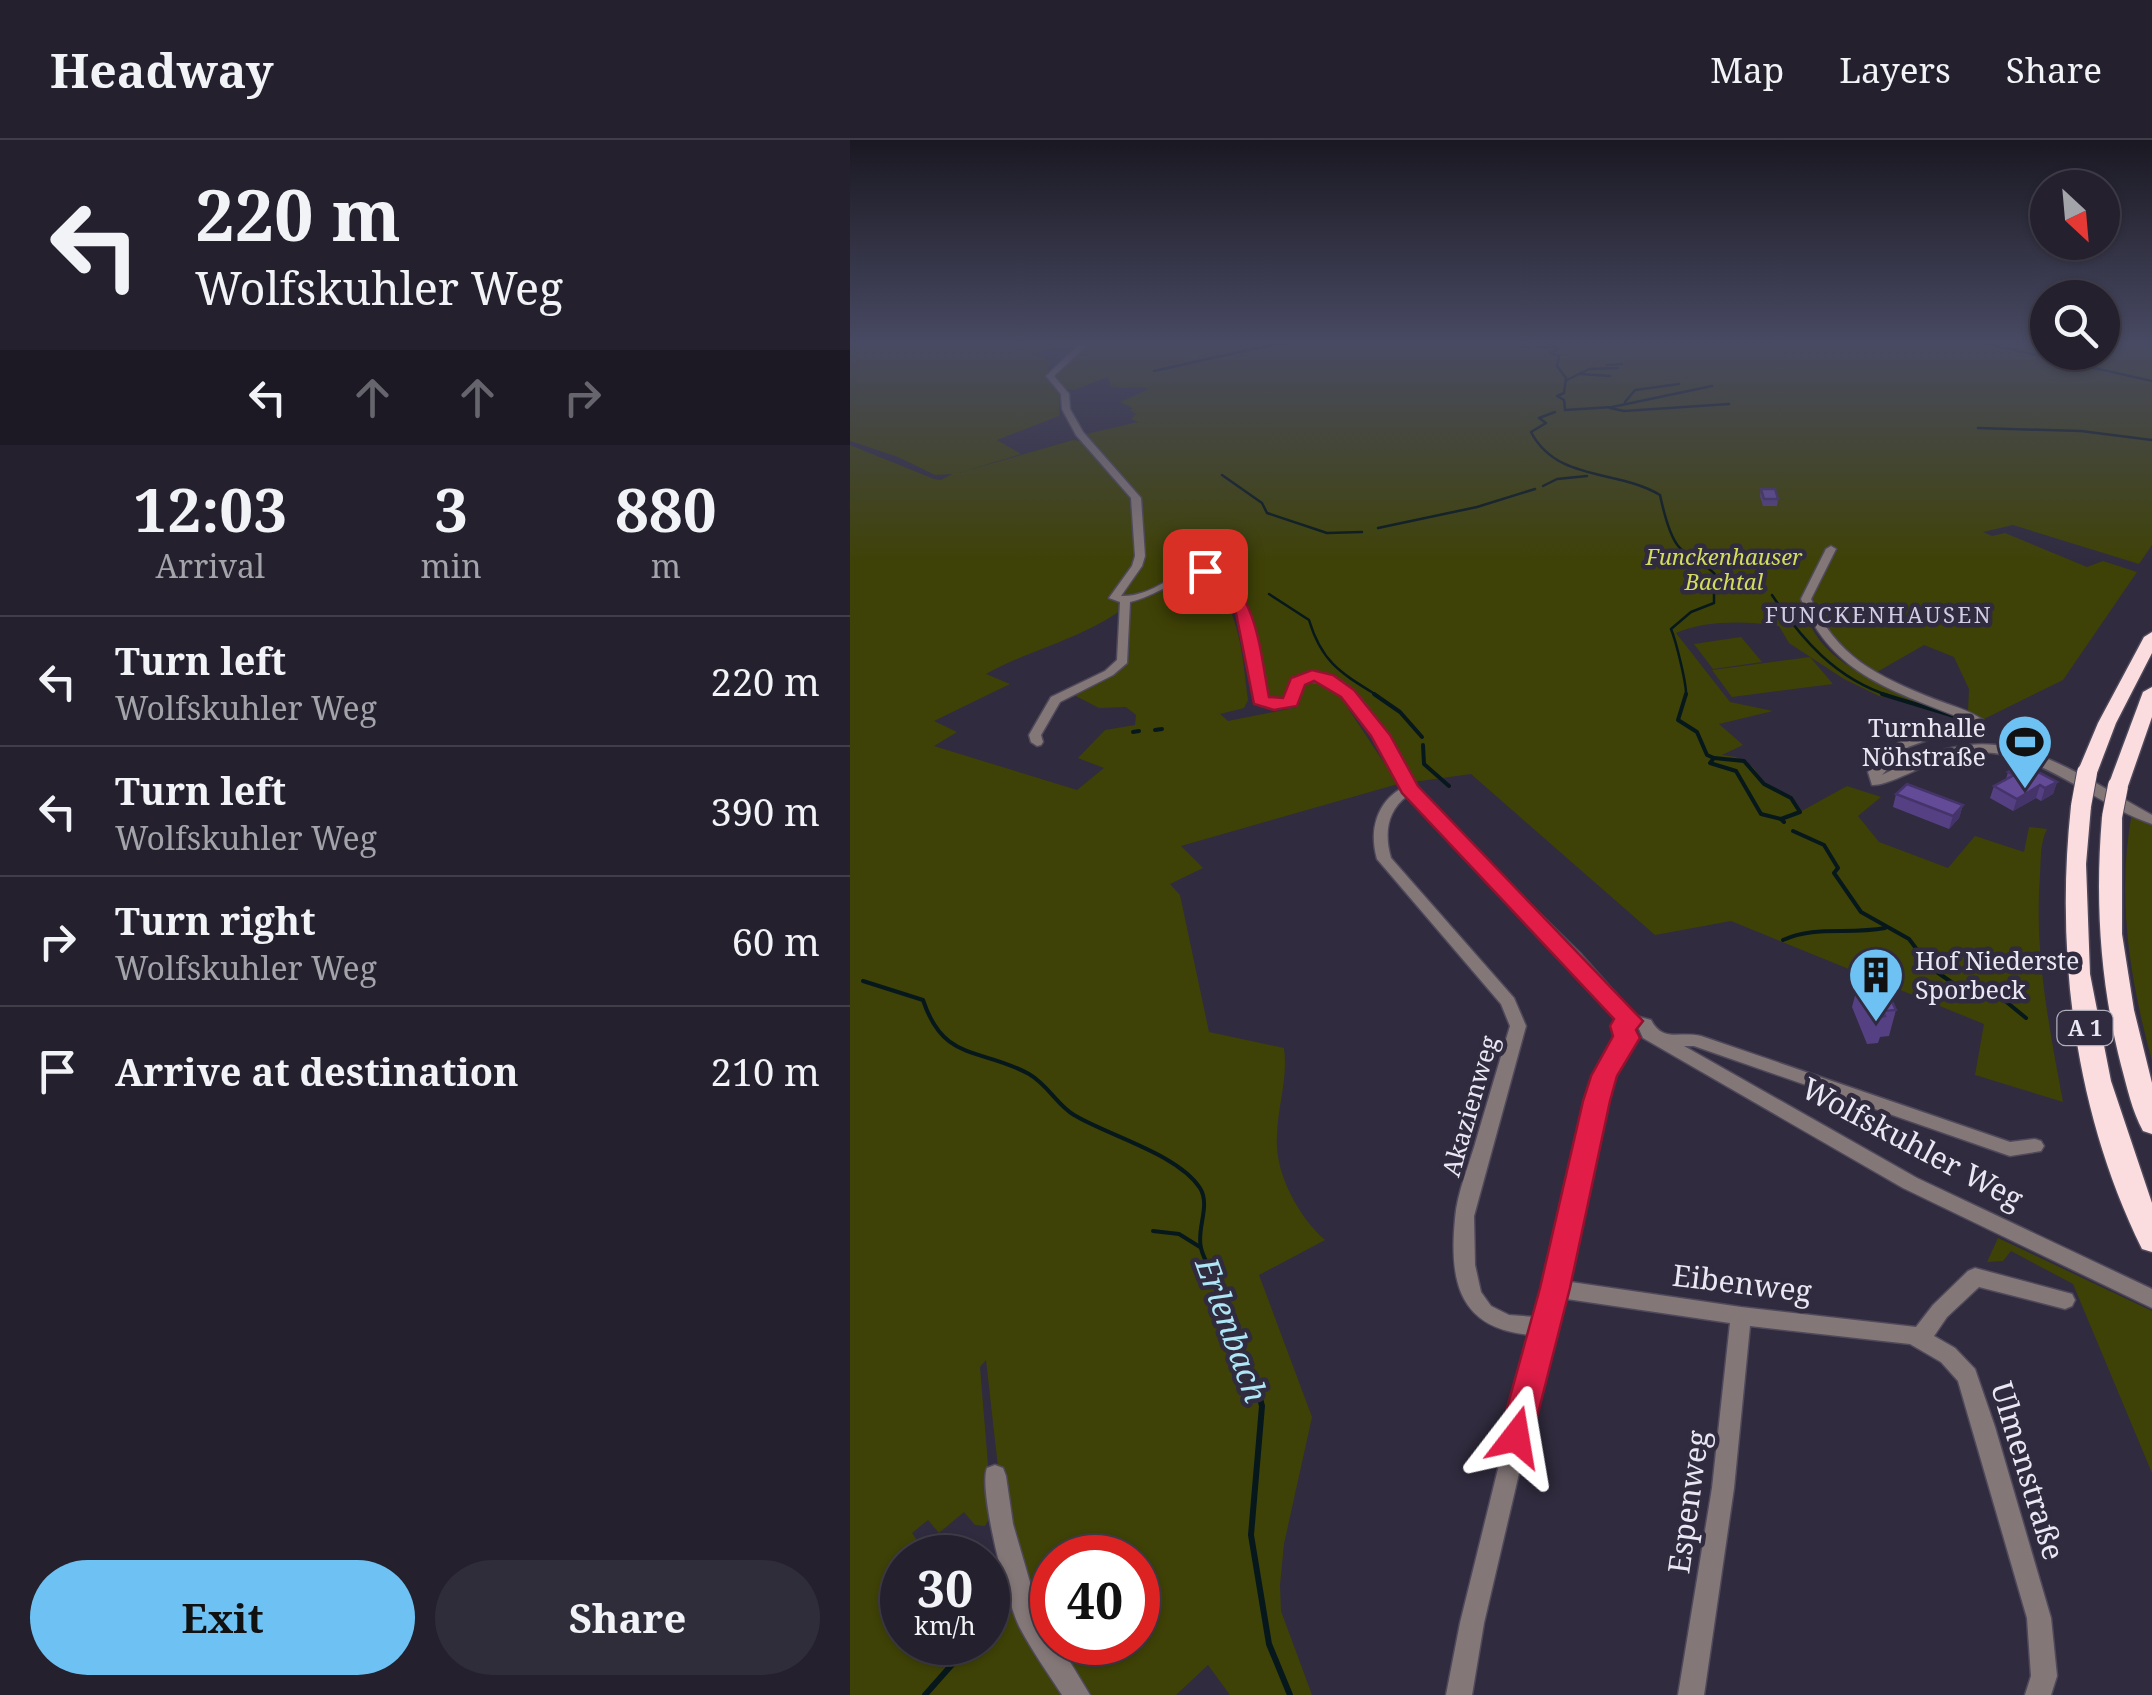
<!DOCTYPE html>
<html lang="en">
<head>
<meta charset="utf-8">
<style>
	:root { --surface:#24202e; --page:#302d3a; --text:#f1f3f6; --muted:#a3a3aa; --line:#413e4a; --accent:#6dc2f3 }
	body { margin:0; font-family:"Noto Serif",serif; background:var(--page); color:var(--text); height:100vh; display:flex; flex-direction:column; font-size:38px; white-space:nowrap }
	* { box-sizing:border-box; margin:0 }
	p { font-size:32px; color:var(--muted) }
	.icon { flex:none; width:55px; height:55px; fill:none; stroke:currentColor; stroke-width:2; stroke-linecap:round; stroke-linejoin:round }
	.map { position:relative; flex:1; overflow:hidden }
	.side { display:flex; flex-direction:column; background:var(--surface); width:850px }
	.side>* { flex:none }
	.top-card { background:#24202e; color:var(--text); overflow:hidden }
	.needle { width:65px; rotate:154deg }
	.fabs { position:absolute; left:1180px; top:30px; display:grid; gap:20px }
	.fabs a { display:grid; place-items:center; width:90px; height:90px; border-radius:50%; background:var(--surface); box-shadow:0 2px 8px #0004,0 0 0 2px var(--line); font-size:50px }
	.speed { position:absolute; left:30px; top:1395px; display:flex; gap:20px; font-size:50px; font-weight:700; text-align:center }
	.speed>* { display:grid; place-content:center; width:130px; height:130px; border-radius:50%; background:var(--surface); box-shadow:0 2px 8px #0004,0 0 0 2px var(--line); line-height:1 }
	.speed small { font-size:25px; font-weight:400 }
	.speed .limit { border:15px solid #d22; background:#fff; color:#111 }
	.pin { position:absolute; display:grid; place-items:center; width:85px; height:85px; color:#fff; margin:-42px; border-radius:20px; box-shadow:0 5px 15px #0006 }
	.me { position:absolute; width:110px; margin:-55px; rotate:14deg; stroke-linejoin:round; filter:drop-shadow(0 0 8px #0008) }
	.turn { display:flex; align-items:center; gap:35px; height:210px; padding:0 30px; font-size:45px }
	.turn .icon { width:130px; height:130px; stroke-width:2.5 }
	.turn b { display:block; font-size:70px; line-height:85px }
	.lanes { display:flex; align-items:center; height:95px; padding:0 30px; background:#0003; justify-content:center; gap:50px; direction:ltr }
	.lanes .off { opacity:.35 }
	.eta { display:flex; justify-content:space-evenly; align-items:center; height:170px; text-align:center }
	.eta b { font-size:60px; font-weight:700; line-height:70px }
	.cta { display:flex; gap:20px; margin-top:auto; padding:20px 30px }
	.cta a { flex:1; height:115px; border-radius:60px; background:var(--accent); color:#111; font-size:40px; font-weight:700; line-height:115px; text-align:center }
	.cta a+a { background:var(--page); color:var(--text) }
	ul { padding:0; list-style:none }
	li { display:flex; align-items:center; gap:30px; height:130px; padding:0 30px; border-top:2px solid var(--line) }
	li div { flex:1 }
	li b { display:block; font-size:38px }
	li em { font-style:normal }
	header { display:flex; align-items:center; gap:60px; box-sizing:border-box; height:140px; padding:0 50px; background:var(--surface); border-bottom:2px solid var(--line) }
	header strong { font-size:48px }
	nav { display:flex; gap:55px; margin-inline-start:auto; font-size:35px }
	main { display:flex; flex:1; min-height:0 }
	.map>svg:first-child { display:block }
</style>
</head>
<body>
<header>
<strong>Headway</strong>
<nav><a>Map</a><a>Layers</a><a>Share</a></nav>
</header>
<main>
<section class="side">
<div class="top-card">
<div class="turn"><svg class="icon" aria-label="left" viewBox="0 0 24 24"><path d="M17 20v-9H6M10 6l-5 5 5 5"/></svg><div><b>220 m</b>Wolfskuhler Weg</div></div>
<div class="lanes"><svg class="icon" aria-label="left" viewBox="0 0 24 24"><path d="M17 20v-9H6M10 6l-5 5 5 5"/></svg><svg class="icon off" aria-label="ahead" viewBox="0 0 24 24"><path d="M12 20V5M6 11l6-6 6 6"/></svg><svg class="icon off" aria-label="ahead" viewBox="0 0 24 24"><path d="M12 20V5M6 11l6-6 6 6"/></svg><svg class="icon off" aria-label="right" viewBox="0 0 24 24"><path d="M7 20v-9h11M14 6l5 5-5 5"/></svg></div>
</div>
<div class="eta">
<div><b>12:03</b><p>Arrival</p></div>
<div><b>3</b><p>min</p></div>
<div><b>880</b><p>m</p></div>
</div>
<ul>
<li><svg class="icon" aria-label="left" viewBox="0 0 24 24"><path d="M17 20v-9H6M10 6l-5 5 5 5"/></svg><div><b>Turn left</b><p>Wolfskuhler Weg</p></div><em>220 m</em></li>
<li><svg class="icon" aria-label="left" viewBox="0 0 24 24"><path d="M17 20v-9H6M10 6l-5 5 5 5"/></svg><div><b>Turn left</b><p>Wolfskuhler Weg</p></div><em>390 m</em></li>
<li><svg class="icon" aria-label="right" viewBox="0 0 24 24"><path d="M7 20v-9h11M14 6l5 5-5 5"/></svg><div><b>Turn right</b><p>Wolfskuhler Weg</p></div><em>60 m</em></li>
<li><svg class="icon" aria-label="arrive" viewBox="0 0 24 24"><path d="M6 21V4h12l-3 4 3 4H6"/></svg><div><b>Arrive at destination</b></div><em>210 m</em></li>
</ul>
<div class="cta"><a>Exit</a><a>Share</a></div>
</section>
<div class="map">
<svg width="1302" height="1555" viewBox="0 0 1302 1555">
	<rect width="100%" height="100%" fill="#302b3e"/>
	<g fill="#3f4206" fill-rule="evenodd">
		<path d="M0 205H149L167 211 155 205H209L186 214 201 222 197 229 200 231 199 239 210 253 209 276 147 300 171 314 109 333 223 300 231 301 247 319 255 318 236 294 288 282 281 279 286 274 280 270 283 268 270 262 299 249C285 245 276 250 261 247L258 237 224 250 211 248 200 236 234 205H1197L1198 212H1252L1253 205H1302V405L1289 424 1163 385 1133 392 1142 396 1155 393 1237 427 1253 421 1287 432 1213 540 1134 579 1118 571 1119 549 1104 517 1074 505 1027 532 987 504 960 458 954 460C959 528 1052 551 1105 573L1108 579 1073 565 1029 556 994 539 939 503 929 486C897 481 857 480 826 493L880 562 923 571 869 584 893 605 872 615 886 617 904 628 914 644 941 658 950 672 997 646 1031 657 1008 676 1029 702 1098 728 1125 696 1174 712 1179 687 1197 689C1190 703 1191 719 1190 735 1184 812 1199 886 1213 962L1125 935 1134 884 881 781 805 795 621 634 556 643 516 573 477 538 449 540 440 562H413L398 484 368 435 348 431 279 461 275 465 340 437 356 436C391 468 392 515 398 560L394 568 370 574 378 581 444 568 449 565 452 547 467 540 488 553 548 644 331 706 353 728 320 744 330 755 359 892 434 908C438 939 428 964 427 995 424 1032 448 1076 475 1100L409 1135 462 1277 434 1404 430 1445 431 1471 462 1555H380L358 1525 326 1555H238L195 1497 151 1354 136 1220 130 1227 142 1374 135 1386 125 1385 114 1372 89 1393 78 1380 62 1393 78 1417 52 1418V1502H138V1450L168 1466C169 1500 196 1528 214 1555H0V305L84 339 91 340 102 334 85 335 48 317 0 301ZM274 468 271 526 220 553 249 568 276 567 286 575 285 585 255 590 228 618 254 628 227 650 84 606 107 592 84 581 160 544 136 534C181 509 232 499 274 468ZM202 1418H288V1502H202Z"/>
		<path d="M891 497 912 522 863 529 844 504Z"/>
		<path d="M960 517 983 544 882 557 862 530Z"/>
		<path d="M1282 673 1302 684V921C1280 840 1266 756 1282 673Z"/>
		<path d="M1148 1098 1302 1171V1333L1223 1144 1161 1111 1153 1121 1137 1122Z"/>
	</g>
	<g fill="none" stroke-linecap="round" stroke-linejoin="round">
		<g stroke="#07181c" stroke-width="2.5">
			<path d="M660 205 679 207"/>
			<path d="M702 205 708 209 701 213 709 216 707 226 716 238 714 253 707 256 714 260 715 270 762 267 862 246"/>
			<path d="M1142 205 1302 241"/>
			<path d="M416 206 437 205"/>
			<path d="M689 207H705"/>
			<path d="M757 225 772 224"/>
			<path d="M304 231 416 206"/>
			<path d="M730 234 760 236"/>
			<path d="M717 240 739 229 768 228"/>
			<path d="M775 262 785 250 829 244"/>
			<path d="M760 268 774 271 879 264"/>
			<path d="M705 272 689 278 696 283 681 292C707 342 767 329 810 355 813 369 820 397 829 407 843 423 871 427 871 451L864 453V463L841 472 821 489C826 501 837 545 836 556"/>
			<path d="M1128 288 1231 291 1302 300"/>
			<path d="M372 335 412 363 417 373 477 393 512 392"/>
			<path d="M693 346 707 339 737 336"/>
			<path d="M528 388 627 367 685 349"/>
			<path d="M419 454 459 480C472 523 491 533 528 556"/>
			<path d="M922 455C952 500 986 539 1040 556"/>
		</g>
		<g stroke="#07181c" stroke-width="4">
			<path d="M524 554 550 572 572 597"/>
			<path d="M836 554 828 580 847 592 857 615 864 618 860 623 886 631 911 674 931 679"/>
			<path d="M1032 554 1104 576"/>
			<path d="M305 590 312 589"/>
			<path d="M283 592 289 591"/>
			<path d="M573 605 574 624 599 646"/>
			<path d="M864 618 894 621 914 644 941 658 950 672 931 679 934 682"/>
			<path d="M943 691 974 705 988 728 984 733 1011 772 1059 799 1081 828 1110 848 1148 855 1176 878"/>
			<path d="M933 800C965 785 998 795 1035 788"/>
			<path d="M13 841 73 860C94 923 130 907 179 934 198 945 207 965 224 975 259 996 328 1014 350 1048 361 1066 346 1089 351 1108 353 1118 360 1128 364 1136"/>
			<path d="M303 1091 329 1094 350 1107"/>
		</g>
		<g stroke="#07181c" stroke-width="6">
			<path d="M363 1134C372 1152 374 1170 380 1189 389 1216 406 1238 412 1266L401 1395 419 1504 440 1555"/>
			<path d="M75 1555 122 1502"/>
		</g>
		<g stroke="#4e495b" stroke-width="3">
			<g id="minor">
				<path d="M229 205H237L204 236 219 254 220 269 233 292 291 358 295 416 292 426 271 456C311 457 324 421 372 433L399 473 415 557 434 560 443 538C450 537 459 532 466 533 517 534 549 628 576 662L730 813 786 876 801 880C813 903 829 891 851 896L1160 1002 1185 999 1191 1001 1194 1006 1191 1011 1160 1016 844 906H834L1067 1038 1302 1149V1168L1053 1048 793 898 789 889 775 885 719 821 583 685 557 656C537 671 534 694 541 718L664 858 676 886 624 1076 625 1125 631 1152 641 1166 659 1175 685 1177 743 944C749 926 760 892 783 895L785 899 770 921 760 944 714 1141 891 1167 1066 1187 1083 1165 1118 1131 1125 1128 1222 1154 1225 1160 1222 1166 1215 1169 1129 1147 1097 1177 1084 1196 1105 1208 1125 1229 1145 1287 1201 1478 1207 1536 1201 1555H1175L1181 1536 1177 1478 1108 1241 1091 1222 1060 1204 900 1186 884 1348 854 1555H828L862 1348 880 1183 710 1158 634 1483 622 1555H596L610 1483 681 1195C609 1189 599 1142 605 1079 607 1052 620 1023 627 997 638 960 649 923 660 886L651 864 527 719C519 691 526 663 552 648 533 614 499 530 452 543L448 559 441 567 406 563 389 473 364 437C335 430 309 456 280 462L277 523 263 535 210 562 191 595 193 602 191 605 187 606 181 602 179 595 201 557 255 531 267 520 270 462 259 458 282 426 285 416 281 358 226 295 212 269 211 254 196 236Z"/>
				<path d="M981 406 986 409 961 459C986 517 1027 536 1084 559 1100 565 1119 570 1133 580L1058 607 1032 635C1056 623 1079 612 1106 607 1177 592 1242 643 1302 675V684C1237 662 1184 601 1109 614 1084 618 1041 646 1022 645L1018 632 1050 601 1116 580C1045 551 982 536 951 459L976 409Z"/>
				<path d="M145 1325 153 1328 156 1336 163 1384 189 1473 202 1495V1502H208L240 1555H212C198 1533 182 1511 170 1488 158 1466 128 1350 137 1328Z"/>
			</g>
		</g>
		<g stroke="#4e495b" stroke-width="3">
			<g id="highway">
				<path d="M1302 492V513L1266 583 1247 633 1237 639 1230 637 1227 633 1248 583 1294 497Z"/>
				<path d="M1302 547V577L1278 646 1268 652 1261 650 1258 646 1293 552Z"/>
				<path d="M1231 660 1241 666 1236 724 1240 834 1261 941 1302 1063V1112L1292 1109C1225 973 1205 815 1221 666Z"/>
				<path d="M1262 671 1272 677V794L1284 870 1302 943V994L1293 991C1282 971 1277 947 1271 925 1250 843 1245 761 1252 677Z"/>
			</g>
		</g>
		<use href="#minor" fill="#847778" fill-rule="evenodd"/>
		<use href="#highway" fill="#fcdddf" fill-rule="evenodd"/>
		<g stroke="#4e495b" stroke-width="22" stroke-linecap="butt">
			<g id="highway-bridge">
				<path d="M1231 666 1237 633"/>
				<path d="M1262 677 1268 646"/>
			</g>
		</g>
		<use href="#highway-bridge" stroke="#fcdddf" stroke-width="20"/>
	</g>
	<g fill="#554083">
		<path d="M911 349 928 359 927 366H913L910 356Z"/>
		<path d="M1158 632 1207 642 1203 654 1191 661 1186 658 1163 671 1140 658 1144 646 1156 639Z"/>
		<path d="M1046 654 1113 665 1109 678 1099 689 1043 667Z"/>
		<path d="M1009 841 1046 870 1039 896 1030 897 1028 903 1017 904 1002 867Z"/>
	</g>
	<g fill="#45346a">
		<path d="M1207 642 1203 654 1191 661 1195 648Z"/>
		<path d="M1190 645 1186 658 1163 671 1167 659Z"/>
		<path d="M1113 665 1109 678 1099 689 1103 676Z"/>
	</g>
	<g fill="#634b98" stroke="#45346a" stroke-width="2.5">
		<path d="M911 349H925L928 359H914Z"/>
		<path d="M1173 624 1207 642 1195 648 1190 645 1167 659 1144 646 1164 635 1158 632Z"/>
		<path d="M1057 644 1113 665 1103 676 1046 654Z"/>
		<path d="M1031 839 1046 870 1033 871 1035 876 1024 878 1009 841Z"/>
	</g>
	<linearGradient id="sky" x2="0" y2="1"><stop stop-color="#1a1822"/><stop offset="0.48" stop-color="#484a63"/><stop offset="1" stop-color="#484a63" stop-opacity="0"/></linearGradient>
	<rect width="1302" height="423" fill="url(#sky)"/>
	<path fill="#e11d48" stroke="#92132f" stroke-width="2.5" d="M355 426C407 441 410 512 419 557L433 558 441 538 462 530 483 535 504 550 540 595 568 646 793 881 786 890 790 898 767 936 760 961 720 1148 682 1297 678 1308 666 1313 654 1308 649 1297 690 1148 733 961 741 936 763 896 760 886 764 879 552 653 521 596 491 557 464 541 455 545 447 566 424 570 404 564 386 473 362 439 347 431Z"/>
	<defs>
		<g id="stadium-pin" transform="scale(2.875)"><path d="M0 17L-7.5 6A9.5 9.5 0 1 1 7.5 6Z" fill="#6dc2f3" stroke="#302b3e"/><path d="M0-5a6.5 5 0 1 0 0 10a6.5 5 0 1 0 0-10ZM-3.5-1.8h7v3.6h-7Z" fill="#111"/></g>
		<g id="building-pin" transform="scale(2.875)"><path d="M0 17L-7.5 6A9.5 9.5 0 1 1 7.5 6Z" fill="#6dc2f3" stroke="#302b3e"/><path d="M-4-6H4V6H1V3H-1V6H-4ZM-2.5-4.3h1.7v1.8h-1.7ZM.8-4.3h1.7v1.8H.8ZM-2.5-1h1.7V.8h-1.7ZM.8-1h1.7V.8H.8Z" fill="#111"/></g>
	</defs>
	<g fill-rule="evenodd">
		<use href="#stadium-pin" x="1175" y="602"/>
		<use href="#building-pin" x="1026" y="835"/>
	</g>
	<g text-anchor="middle" stroke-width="9" stroke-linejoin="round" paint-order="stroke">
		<g font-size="22" font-style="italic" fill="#d3dc5c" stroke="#302b3e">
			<text x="874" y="425">Funckenhauser<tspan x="874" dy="25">Bachtal</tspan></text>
		</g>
		<g font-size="22" letter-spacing="2.5" fill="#d2cde5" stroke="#302b3e">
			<text x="1029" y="483">FUNCKENHAUSEN</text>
		</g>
		<rect fill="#302b3e" stroke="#b2afbd" stroke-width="2.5" x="1207.5" y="871" width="55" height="34" rx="8"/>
		<g font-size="22" font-weight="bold" fill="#eae7f4">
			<text x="1235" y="896">A 1</text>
		</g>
		<g font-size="25" fill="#eae7f4" stroke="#302b3e" text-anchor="end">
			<text x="1136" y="597">Turnhalle<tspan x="1136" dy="29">Nöhstraße</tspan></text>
			<text x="1065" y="830" text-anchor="start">Hof Niederste<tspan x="1065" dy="29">Sporbeck</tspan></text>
		</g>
		<g font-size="25" fill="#eae7f4" stroke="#302b3e">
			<text transform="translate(620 966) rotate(-74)" y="9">Akazienweg</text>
		</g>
		<g font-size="30" fill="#eae7f4" stroke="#302b3e">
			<text transform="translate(1062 1004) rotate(28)" y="10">Wolfskuhler Weg</text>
			<text transform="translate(892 1144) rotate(7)" y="10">Eibenweg</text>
			<text transform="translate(1177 1331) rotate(73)" y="10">Ulmenstraße</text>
			<text transform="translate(839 1362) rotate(-82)" y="10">Espenweg</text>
		</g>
		<g font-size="32" font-style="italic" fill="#afe6f6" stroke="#302b3e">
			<text transform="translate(381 1190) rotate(70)" y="11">Erlenbach</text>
		</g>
	</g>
</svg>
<div class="fabs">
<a><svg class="needle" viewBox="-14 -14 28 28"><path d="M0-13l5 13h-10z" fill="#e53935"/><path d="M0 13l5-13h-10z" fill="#a3a3aa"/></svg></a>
<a><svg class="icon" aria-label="search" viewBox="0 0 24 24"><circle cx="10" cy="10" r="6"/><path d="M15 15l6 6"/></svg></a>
</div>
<div class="speed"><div>30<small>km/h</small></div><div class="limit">40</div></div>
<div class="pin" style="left:355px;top:431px;background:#d93025"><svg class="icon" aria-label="arrive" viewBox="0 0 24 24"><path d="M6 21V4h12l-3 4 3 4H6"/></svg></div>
<svg class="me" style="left:666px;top:1297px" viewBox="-20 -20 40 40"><path d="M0-17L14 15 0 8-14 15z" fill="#e11d48" stroke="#fff" stroke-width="4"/></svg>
</div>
</main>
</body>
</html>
